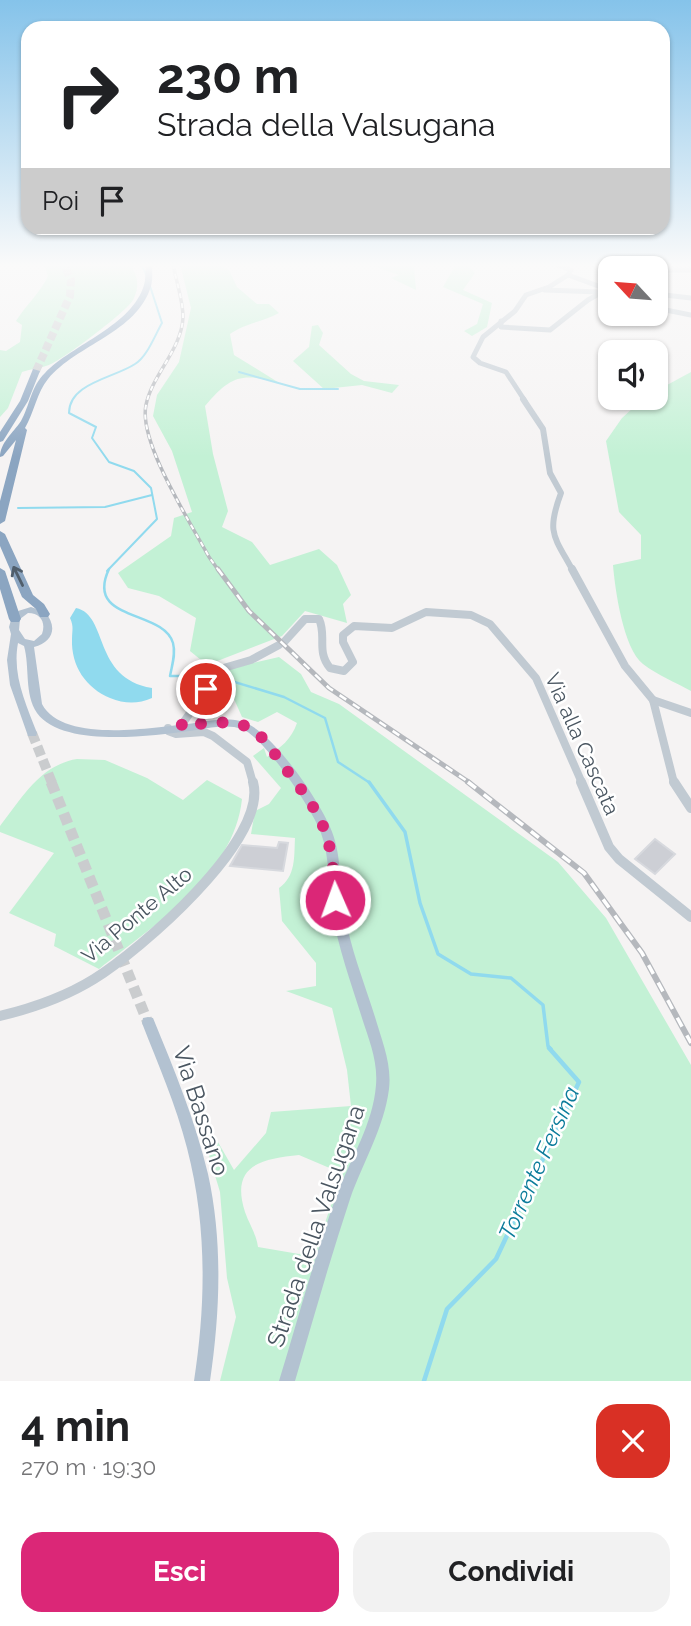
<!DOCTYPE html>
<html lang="it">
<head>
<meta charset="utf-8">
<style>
	:root { --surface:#fff; --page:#f2f2f2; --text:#202124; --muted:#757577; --accent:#db2777 }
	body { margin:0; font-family:Raleway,sans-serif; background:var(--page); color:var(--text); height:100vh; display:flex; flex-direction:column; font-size:26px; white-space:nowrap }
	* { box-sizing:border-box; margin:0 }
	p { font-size:23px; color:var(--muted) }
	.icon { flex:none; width:38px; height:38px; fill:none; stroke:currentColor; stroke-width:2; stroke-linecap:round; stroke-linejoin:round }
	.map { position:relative; height:1381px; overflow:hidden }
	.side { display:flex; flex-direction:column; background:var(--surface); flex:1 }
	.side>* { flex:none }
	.top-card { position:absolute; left:21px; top:21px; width:649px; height:214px; border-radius:21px; box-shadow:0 2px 5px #0004; background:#fff; color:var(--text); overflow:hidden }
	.needle { width:46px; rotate:296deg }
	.buttons { position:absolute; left:598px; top:256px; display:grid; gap:14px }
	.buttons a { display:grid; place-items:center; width:70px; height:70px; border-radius:14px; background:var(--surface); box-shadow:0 2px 5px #0004; font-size:35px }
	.pin { position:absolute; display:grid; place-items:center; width:60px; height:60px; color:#fff; margin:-30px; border:4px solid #fff; border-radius:50%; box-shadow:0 2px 7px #0007 }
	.me { position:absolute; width:77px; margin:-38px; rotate:358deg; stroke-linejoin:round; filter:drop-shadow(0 0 5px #0008) }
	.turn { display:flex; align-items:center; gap:24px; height:147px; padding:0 21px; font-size:32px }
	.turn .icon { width:91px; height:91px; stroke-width:2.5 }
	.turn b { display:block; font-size:49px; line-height:60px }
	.then { display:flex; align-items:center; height:66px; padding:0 21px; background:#0003; gap:14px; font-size:26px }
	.round { display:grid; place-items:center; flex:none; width:74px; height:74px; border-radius:21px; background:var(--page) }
	.summary { display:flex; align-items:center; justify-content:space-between; height:119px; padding:0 21px }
	h1 { font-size:42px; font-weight:700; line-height:52px }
	.primary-button { display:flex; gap:14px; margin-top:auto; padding:14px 21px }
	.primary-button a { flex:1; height:80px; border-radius:21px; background:var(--accent); color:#fff; font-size:28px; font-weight:700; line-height:80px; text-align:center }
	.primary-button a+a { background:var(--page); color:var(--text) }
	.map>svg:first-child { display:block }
</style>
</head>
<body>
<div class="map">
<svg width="691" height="1381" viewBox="0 0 691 1381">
	<rect width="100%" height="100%" fill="#f5f3f3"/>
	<g fill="#c3f1d5" fill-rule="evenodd">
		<path d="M44 264H130C138 276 140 287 133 300 126 312 64 359 49 365 41 368 31 369 22 372L8 408 0 417V350L6 351 20 342 22 325 16 321C26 305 40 293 48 276Z"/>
		<path d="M180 264H219L229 270 237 287 257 304H269L279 313C263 322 245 323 230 334L234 355 281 384C243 372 231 375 205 406L213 454 228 511 222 527 252 542 270 565 319 549 337 565 351 595 343 604 347 623 305 611 282 636 207 665 190 651 196 618 159 596 128 588 118 573 171 536 174 518 192 512 172 451 153 416 157 395 179 362 191 308Z"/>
		<path d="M367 264H423L414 266 416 290 391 278 399 275Z"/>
		<path d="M456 264H467L475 273 463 290 492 303 487 327 472 336 464 331 477 324 483 304 443 287Z"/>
		<path d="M318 325 323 333 319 345 351 374 364 381 399 385 392 393 362 385 324 389 293 361 309 347 312 326Z"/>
		<path d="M691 372V691C675 682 657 675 643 664 623 648 615 589 613 565L641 559V535L619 512 606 441 622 418 645 397H656V391Z"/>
		<path d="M279 657 301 674 311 692 339 704 558 862 606 918 691 1065V1381H220L236 1317 227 1278 220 1192 202 1132 207 1123 234 1170 266 1133 271 1112 351 1106 347 1070 332 1008 286 991 316 986V963L282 921 279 888C296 876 294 857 295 838L251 834 255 811 269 804 281 788 253 756 264 748 267 757C281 747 291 740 297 723L277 712 258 722 242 717 234 699 212 685 222 670ZM299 1155 339 1172 335 1193 316 1250 299 1254 258 1247C256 1233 249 1224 245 1212 230 1165 261 1159 299 1155Z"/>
		<path d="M77 759 105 760 147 778 183 800 207 780 242 799C234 875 154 925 99 969L54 946 56 934 9 913 54 853 0 832V826C22 798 40 765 77 759Z"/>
	</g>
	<path fill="#90daee" d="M76 608C109 615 92 678 152 688V698C138 704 125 704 110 698 86 688 71 666 72 639 72 630 74 627 70 618Z"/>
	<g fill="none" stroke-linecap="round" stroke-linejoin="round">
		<g stroke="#90daee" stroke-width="2">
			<path d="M141 264 147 276"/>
			<path d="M239 372 300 389H338"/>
			<path d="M18 508 105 507 152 495"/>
			<path d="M107 571 157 519 151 488 134 471 109 462 92 438 96 427 69 413C69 383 114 378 135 364 147 357 155 335 162 323L150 286"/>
		</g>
		<g stroke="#90daee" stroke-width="2.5">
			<path d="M109 569C84 622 163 609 173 643 176 654 172 665 170 676H211"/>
			<path d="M218 677 284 697 325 718 338 762 370 783"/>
		</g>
		<path stroke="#90daee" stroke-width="3.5" d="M369 782 405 832 420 903 438 954 471 974 511 978 543 1005 548 1046 551 1049"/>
		<path stroke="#90daee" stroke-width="4.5" d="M424 1381 447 1309 496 1259 579 1082 549 1048"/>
	</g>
	<g fill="#cdcfd5" stroke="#d7d9de" stroke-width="2">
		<path d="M213 690 219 691 214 702V717L198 719V713Z"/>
		<path d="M655 839 675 854 655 874 635 859Z"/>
		<path d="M279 842 288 843 283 871 230 866 242 845 277 848Z"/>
	</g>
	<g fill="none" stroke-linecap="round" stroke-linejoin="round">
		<path stroke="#caccce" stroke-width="10" stroke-dasharray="10 4.5" stroke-linecap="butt" d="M32 733 52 783"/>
		<path stroke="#caccce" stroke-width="11" stroke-dasharray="11 6" stroke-linecap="butt" d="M51 782 148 1023"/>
		<path stroke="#caccce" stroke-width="8" stroke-dasharray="8 3.5" stroke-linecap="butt" d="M36 371 70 296 71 280 64 264"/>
		<g stroke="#c1cad2" stroke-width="5">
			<path d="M555 264 571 270 568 275"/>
			<path d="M622 264 647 268"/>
			<path d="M656 270H691"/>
			<path d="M568 275 601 287"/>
			<path d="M545 290 599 292"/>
			<path d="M656 294 691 298"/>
			<path d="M656 308 691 315"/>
			<path d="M501 321V327L550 330 588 300 602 292"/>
			<path d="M525 401 506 372 480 363 473 357 483 337 515 311 526 295 549 287 568 275"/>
		</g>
		<path stroke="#c1cad2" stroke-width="6" d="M523 399 543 429 550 473 561 493C546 533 554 536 573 571"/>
		<g stroke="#c1cad2" stroke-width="8">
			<path d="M572 569 625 666 653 700 674 783"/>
			<path d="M285 641 305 619H319C327 636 316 651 330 668L344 671 353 662 343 642V635L354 626 392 628 426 612 471 615 490 624 536 678 582 783"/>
			<path d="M653 700 691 713"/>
			<path d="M181 726 220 669 251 660 279 645"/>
			<path d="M168 728V731L176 734 204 732 213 736 247 762 253 783"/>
		</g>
		<g stroke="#c1cad2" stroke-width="10">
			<path d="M581 782 609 847 619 859 691 917"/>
			<path d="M674 782 691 808"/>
			<path d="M0 1016C33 1008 65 997 94 979 139 951 269 840 253 782"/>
		</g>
		<g fill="#b3c2d1" fill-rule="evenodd">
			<path d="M31 607 45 612C58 627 53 642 34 647L42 704C62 743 151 728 187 724 204 722 223 717 240 721 270 727 318 799 330 827 342 853 339 883 344 911 350 947 364 982 375 1017 382 1041 392 1064 389 1089 384 1128 363 1162 350 1199 330 1259 313 1320 295 1381H279C298 1319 315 1255 337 1194 351 1158 373 1124 376 1085 378 1061 369 1040 362 1018 351 983 338 947 332 911 328 885 330 857 321 833 313 810 264 737 242 729 226 723 205 729 189 731 150 736 63 748 37 713 24 694 30 667 24 646L18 643C12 675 26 704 37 733L36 736H28L10 685 7 660 11 634 9 627 11 620 18 611ZM28 613C41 613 46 623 42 634L34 641 25 639 19 630 20 619Z"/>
			<path d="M148 1017 153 1018C174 1069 195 1120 208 1174 223 1242 220 1313 210 1381H194C206 1303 207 1225 187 1148 176 1105 158 1064 142 1023L143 1018Z"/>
		</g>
		<g fill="#8ba5c1" fill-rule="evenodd">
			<path d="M146 264H152C152 271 153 279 151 286 137 333 77 344 48 379 37 392 34 413 25 428L27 430 5 521 0 524V501L16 440 3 456 0 457C0 443 13 433 21 421 30 405 31 386 45 373 73 344 132 326 144 285 146 279 145 271 146 264Z"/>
			<path d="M33 369 40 371 28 401 3 441 0 442V432L20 401Z"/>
			<path d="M0 531 5 534 33 595 44 604 50 614 48 617H40L36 609 22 597 0 546Z"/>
			<path d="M0 568 5 571 21 619 19 622H11L9 619 0 589Z"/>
		</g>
		<g stroke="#b5b8bd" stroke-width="3.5">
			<path id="rail-far2" d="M173 264C176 281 183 300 183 317 182 349 152 375 146 405 138 442 191 523 209 557L219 571"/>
		</g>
		<g stroke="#b5b8bd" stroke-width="5">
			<path id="rail-far1" d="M218 569 249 611 329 688 470 783"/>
		</g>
		<g stroke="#b5b8bd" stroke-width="6">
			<path id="rail" d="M468 782 584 873 642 953 691 1043"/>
		</g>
		<use href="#rail-far2" stroke="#fff" stroke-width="2" stroke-dasharray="5" stroke-linecap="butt"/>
		<use href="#rail-far1" stroke="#fff" stroke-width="2.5" stroke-dasharray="8" stroke-linecap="butt"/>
		<use href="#rail" stroke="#fff" stroke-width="3.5" stroke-dasharray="10" stroke-linecap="butt"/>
	</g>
	<defs><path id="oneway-shaft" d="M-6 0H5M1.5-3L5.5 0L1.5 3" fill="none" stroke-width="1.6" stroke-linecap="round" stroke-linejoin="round" transform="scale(1.75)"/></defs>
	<use stroke="#505e6b" href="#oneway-shaft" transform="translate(18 576) rotate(-116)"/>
	<linearGradient id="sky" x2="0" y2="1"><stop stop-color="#85c3ea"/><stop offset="0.58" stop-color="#fafafa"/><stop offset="1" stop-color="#fafafa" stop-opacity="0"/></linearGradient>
	<rect width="691" height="457" fill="url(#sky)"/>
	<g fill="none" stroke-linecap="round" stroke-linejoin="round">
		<path stroke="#db2777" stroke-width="12" stroke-dasharray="0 21.6" d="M206 689 181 726C202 724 230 718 250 728 263 735 273 752 282 764 324 819 332 830 335 900"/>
	</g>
	<g text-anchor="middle" stroke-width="5" stroke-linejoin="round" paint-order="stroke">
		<g font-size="21" fill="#4a5661" stroke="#fff">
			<text transform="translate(582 744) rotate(66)" y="7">Via alla Cascata</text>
			<text transform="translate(137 915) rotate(-40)" y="7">Via Ponte Alto</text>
		</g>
		<g font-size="23" font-style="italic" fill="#0c7c9b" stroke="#fff">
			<text transform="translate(539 1163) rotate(-66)" y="8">Torrente Fersina</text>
		</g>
		<g font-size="24" fill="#4a5661" stroke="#fff">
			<text transform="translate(201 1111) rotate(72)" y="8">Via Bassano</text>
			<text transform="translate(316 1226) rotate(-71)" y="8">Strada della Valsugana</text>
		</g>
	</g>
</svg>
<div class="buttons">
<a><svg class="needle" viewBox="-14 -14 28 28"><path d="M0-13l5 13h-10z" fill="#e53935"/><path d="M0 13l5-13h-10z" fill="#757577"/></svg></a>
<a><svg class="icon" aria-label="sound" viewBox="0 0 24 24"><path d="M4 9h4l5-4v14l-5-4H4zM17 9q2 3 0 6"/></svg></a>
</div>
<div class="pin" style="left:206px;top:689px;background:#d93025"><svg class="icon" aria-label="arrive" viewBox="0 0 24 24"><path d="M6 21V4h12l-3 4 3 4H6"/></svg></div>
<svg class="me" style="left:335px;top:900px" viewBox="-20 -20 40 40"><circle r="17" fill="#db2777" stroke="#fff" stroke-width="3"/><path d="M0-11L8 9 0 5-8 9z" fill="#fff"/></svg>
<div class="top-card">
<div class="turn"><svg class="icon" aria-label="right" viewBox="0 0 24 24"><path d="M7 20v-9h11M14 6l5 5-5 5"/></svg><div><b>230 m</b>Strada della Valsugana</div></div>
<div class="then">Poi<svg class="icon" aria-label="arrive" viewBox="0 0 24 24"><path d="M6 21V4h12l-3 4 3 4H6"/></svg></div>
</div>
</div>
<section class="side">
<div class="summary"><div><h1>4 min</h1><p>270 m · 19:30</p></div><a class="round" style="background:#d93025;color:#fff"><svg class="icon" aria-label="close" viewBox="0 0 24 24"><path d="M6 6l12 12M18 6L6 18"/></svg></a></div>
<div class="primary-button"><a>Esci</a><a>Condividi</a></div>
</section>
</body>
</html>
